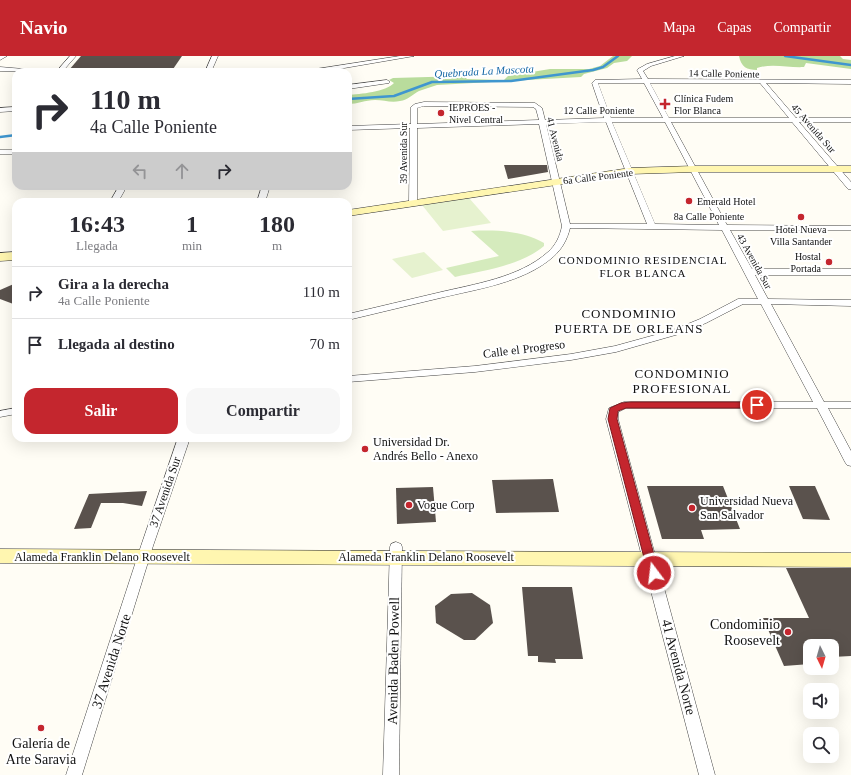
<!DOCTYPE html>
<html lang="es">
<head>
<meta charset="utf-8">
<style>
	:root { --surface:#fff; --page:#f7f7f7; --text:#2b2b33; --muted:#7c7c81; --line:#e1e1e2; --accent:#c4262e }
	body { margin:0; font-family:"Times New Roman",serif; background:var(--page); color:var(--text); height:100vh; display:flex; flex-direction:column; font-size:15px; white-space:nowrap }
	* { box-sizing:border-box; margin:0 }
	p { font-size:13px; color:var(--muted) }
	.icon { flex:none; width:22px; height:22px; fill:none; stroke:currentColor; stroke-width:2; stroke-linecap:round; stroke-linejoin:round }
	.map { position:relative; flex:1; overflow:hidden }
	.side { position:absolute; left:12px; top:142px; width:340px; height:244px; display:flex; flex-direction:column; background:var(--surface); border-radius:12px; box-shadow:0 4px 16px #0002 }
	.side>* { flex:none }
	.guide { position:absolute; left:12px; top:12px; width:340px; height:122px; border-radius:12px; box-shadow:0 4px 16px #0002; background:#fff; color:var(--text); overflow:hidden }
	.needle { width:26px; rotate:175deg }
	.fabs { position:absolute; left:803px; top:583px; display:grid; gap:8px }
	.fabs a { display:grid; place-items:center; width:36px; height:36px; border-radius:8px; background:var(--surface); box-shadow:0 4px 16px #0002; font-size:20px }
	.pin { position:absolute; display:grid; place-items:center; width:34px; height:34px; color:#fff; margin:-17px; border:2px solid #fff; border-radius:50%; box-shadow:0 1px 4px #0007 }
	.me { position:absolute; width:44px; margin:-22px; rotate:345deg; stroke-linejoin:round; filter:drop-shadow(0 0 3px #0008) }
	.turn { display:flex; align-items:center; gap:14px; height:84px; padding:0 12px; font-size:18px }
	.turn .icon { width:52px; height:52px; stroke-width:2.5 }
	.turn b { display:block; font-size:28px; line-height:34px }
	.lanes { display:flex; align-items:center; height:38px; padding:0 12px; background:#0003; justify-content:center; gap:20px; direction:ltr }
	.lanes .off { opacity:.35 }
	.eta { display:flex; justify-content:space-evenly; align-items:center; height:68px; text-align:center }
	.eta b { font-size:24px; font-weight:600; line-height:28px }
	.primary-button { display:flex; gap:8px; margin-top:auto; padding:8px 12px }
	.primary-button a { flex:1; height:46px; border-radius:12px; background:var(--accent); color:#fff; font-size:16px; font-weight:600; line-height:46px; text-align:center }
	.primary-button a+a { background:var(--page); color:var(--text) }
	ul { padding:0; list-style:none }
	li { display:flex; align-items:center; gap:12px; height:52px; padding:0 12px; border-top:1px solid var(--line) }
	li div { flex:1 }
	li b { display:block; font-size:15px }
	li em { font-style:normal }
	header { display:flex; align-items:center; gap:24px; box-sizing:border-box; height:56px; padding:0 20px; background:var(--accent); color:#fff }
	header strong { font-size:19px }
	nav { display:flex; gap:22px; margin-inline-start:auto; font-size:14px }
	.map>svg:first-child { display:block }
</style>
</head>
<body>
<header>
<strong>Navio</strong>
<nav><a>Mapa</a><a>Capas</a><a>Compartir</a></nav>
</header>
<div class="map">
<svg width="851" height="719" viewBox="0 0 851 719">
	<rect width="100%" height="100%" fill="#fffdf5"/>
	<path fill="#d5ebbd" d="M471 175C495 174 522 174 544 187V190C522 209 483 215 455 221L446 212 499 200Z"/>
	<g fill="#b9dc9c">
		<path d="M613 0H632L627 5 614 7 607 12 584 18 581 21 437 29C431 31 425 33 419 35 413 38 408 44 400 45 391 47 384 44 375 44 365 44 358 48 348 48V39C360 38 386 36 394 27L389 24 393 22 464 20 467 23 504 24 508 20 550 13H589L600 10Z"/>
		<path d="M739 0H840L843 3 851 4V13L806 7 804 11C789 12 772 7 757 12V14C747 14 741 11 739 0Z"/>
	</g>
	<g fill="#e6f2cf">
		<path d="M469 142 491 167 443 175 422 149Z"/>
		<path d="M424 196 443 214 412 222 392 203Z"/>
	</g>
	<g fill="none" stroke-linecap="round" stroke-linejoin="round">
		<g stroke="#3f96cf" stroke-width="2.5">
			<path d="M785 0 851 9"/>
			<path d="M348 43 394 40 432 26 511 25 593 14 603 11 618 0"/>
			<path d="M0 81 16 79"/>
		</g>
	</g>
	<g fill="#5a524d">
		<path d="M81 0H182L171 16H95L69 14Z"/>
		<path d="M504 109H547L548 116 508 123Z"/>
		<path d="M16 227V249L0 243V234Z"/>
		<path d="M553 423 559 456 496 457 492 424Z"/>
		<path d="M647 430H723L740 473 701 474 704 483H662Z"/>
		<path d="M789 430H815L830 464 803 463Z"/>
		<path d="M433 431 436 466 397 468 396 432Z"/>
		<path d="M147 435 142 450 123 447H101L91 472 74 473 89 438Z"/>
		<path d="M786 512H851V600L832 601V590H810V608L784 610 763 562H809Z"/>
		<path d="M522 531H572L583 603H555L556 607 538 606V600H528Z"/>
		<path d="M472 537 490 549 493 567 475 584H464L436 567 435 550 451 538Z"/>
	</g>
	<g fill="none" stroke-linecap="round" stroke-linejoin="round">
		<g stroke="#444" stroke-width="1">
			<g id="street">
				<path d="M0 0H7L0 4Z"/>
				<path d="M70 0H76L62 16H56Z"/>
				<path d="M212 0H218L211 16H205Z"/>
				<path d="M400 0H414L321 16H307L310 14Z"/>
				<path d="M675 0H684L651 10 643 15 648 23 851 24V28L766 27 796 62H851V66H799L851 126V133H848L792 66H671L727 169 851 170V174H730L752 213H851V219H755L768 243 851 244V250L771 248 824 346H851V352H828L851 395V410L847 409 845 406 817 352H626L618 356V363L715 719H699L606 363 609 352 624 346H813L761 248H743L706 267 679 278 616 296 571 304 475 316 348 326V320L475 310 571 298 615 290 673 274 700 263 738 243H758L722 174 570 172C567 184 562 193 553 201 523 227 477 233 440 242 409 249 379 257 348 264V258C378 251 407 244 437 237 474 228 519 222 548 196 556 189 560 180 562 170L539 68 417 72V147L413 149 409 147 410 72 348 74V70L411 68V51L415 48 424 46 535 47 542 52 545 64 604 62 592 27 595 24 642 23 637 14 638 13 647 8ZM598 27H644L663 62H611ZM650 27H760L789 62H669ZM424 50 533 51 536 53 539 64 417 68V52ZM606 66 647 168H570L546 68ZM612 66H665L719 169 655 168Z"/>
				<path d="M0 11 36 14 39 16 0 15Z"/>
				<path d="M387 24 390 26 389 27 348 33V29Z"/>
				<path d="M16 51V55L0 56V52Z"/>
				<rect x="0" y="94" width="16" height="4"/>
				<path d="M119 130H127L118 146H110Z"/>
				<path d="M262 130H270L265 146H257Z"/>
				<path d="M16 352V358L0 361V355Z"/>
				<path d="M178 382H190L153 490 82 719H66L141 490Z"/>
				<path d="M396 486 401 488 402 491 399 719H383L390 491 391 488Z"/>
			</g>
		</g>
		<g stroke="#333" stroke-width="1">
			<g id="secondary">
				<path d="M694 110H851V116H694L630 118 348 160V154L630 112Z"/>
				<path d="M16 196V204L0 205V197Z"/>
				<path d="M0 493 851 497V511L0 507Z"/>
			</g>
		</g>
		<use href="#street" fill="#fff" fill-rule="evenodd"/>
		<use href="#secondary" fill="#fff6b0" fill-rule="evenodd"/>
	</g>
	<path fill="#c4262e" stroke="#7f191e" d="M631 346H757L762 349 757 352H626L618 355 617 363 659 517 658 520H650L648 517 608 363 610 352 621 347Z"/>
	<g fill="#c4262e" stroke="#fff" stroke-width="1.5">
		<path d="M663 42h4v4h4v4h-4v4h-4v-4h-4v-4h4z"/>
		<circle cx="441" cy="57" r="4"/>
		<circle cx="689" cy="145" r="4"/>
		<circle cx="801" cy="161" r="4"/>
		<circle cx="829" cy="206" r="4"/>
		<circle cx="365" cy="393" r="4"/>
		<circle cx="409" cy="449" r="4"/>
		<circle cx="692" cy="452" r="4"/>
		<circle cx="788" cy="576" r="4"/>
		<circle cx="41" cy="672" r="4"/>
	</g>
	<g text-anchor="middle" stroke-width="4" stroke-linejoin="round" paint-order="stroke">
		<g font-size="10" fill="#111" stroke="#fff">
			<text transform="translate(724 17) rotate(1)" y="4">14 Calle Poniente</text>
			<text x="599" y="58">12 Calle Poniente</text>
			<text transform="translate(814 72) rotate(49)" y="4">45 Avenida Sur</text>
			<text transform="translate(556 83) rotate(76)" y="4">41 Avenida</text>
			<text transform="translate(403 97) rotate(-90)" y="4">39 Avenida Sur</text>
			<text transform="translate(598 120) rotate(-7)" y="4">6a Calle Poniente</text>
			<text x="709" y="164">8a Calle Poniente</text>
			<text transform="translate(755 205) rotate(61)" y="4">43 Avenida Sur</text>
		</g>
		<g font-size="10" fill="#111" stroke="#fff" text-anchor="start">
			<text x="674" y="46">Clínica Fudem<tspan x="674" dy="12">Flor Blanca</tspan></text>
			<text x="449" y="55">IEPROES -<tspan x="449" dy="12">Nivel Central</tspan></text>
			<text x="697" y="149">Emerald Hotel</text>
			<text x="801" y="177" text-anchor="middle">Hotel Nueva<tspan x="801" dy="12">Villa Santander</tspan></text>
			<text x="821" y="204" text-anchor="end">Hostal<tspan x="821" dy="12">Portada</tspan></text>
		</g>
		<g font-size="11" font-style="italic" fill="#1768a6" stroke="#fff">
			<text transform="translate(484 15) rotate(-3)" y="4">Quebrada La Mascota</text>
		</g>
		<g font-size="11" letter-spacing="1" fill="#111" stroke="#fff">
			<text x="643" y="208">CONDOMINIO RESIDENCIAL<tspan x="643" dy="13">FLOR BLANCA</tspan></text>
		</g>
		<g font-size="12" fill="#111" stroke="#fff">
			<text transform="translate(524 293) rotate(-7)" y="4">Calle el Progreso</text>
			<text transform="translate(165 436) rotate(-71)" y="4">37 Avenida Sur</text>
			<text x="102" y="505">Alameda Franklin Delano Roosevelt</text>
			<text x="426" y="505">Alameda Franklin Delano Roosevelt</text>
		</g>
		<g font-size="12" fill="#111" stroke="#fff" text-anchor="start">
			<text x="373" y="390">Universidad Dr.<tspan x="373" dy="14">Andrés Bello - Anexo</tspan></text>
			<text x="700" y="449">Universidad Nueva<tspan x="700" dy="14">San Salvador</tspan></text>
			<text x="417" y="453">Vogue Corp</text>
		</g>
		<g font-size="13" letter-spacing="1" fill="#111" stroke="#fff">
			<text x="629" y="262">CONDOMINIO<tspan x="629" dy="15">PUERTA DE ORLEANS</tspan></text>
			<text x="682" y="322">CONDOMINIO<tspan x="682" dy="15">PROFESIONAL</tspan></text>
		</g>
		<g font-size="14" fill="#111" stroke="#fff" text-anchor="end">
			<text x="780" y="573">Condominio<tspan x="780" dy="16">Roosevelt</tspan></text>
			<text x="41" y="692" text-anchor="middle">Galería de<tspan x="41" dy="16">Arte Saravia</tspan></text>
		</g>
		<g font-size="14" fill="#111" stroke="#fff">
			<text transform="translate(111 605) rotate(-72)" y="5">37 Avenida Norte</text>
			<text transform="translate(393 605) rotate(-89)" y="5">Avenida Baden Powell</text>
			<text transform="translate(679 611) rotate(75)" y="5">41 Avenida Norte</text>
		</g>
	</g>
</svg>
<div class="fabs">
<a><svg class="needle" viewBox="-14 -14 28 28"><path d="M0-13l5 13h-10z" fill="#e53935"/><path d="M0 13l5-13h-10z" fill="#7c7c81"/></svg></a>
<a><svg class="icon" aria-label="sound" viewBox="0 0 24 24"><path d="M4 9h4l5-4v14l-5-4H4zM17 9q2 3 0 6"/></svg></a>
<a><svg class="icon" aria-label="search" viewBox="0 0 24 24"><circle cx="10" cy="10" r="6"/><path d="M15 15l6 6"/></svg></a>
</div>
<div class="pin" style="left:757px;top:349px;background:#d93025"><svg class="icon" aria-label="arrive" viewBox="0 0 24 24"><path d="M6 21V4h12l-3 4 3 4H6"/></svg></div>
<svg class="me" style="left:654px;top:517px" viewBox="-20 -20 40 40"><circle r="17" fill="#c4262e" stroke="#fff" stroke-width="3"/><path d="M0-11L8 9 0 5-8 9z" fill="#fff"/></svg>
<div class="guide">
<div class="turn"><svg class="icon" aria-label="right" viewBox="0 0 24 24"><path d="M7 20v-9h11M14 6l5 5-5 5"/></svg><div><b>110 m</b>4a Calle Poniente</div></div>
<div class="lanes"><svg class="icon off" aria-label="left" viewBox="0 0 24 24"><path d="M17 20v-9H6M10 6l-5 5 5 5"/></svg><svg class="icon off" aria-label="ahead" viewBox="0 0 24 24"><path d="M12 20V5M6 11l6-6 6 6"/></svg><svg class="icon" aria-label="right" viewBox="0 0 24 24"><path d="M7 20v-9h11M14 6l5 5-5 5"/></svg></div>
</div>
<section class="side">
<div class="eta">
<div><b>16:43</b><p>Llegada</p></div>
<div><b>1</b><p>min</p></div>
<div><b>180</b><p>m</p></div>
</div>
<ul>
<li><svg class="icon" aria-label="right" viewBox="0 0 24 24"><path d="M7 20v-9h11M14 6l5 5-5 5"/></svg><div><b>Gira a la derecha</b><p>4a Calle Poniente</p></div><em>110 m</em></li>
<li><svg class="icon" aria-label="arrive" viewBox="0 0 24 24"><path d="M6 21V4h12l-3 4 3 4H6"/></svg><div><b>Llegada al destino</b></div><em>70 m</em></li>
</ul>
<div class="primary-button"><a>Salir</a><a>Compartir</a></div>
</section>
</div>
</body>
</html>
